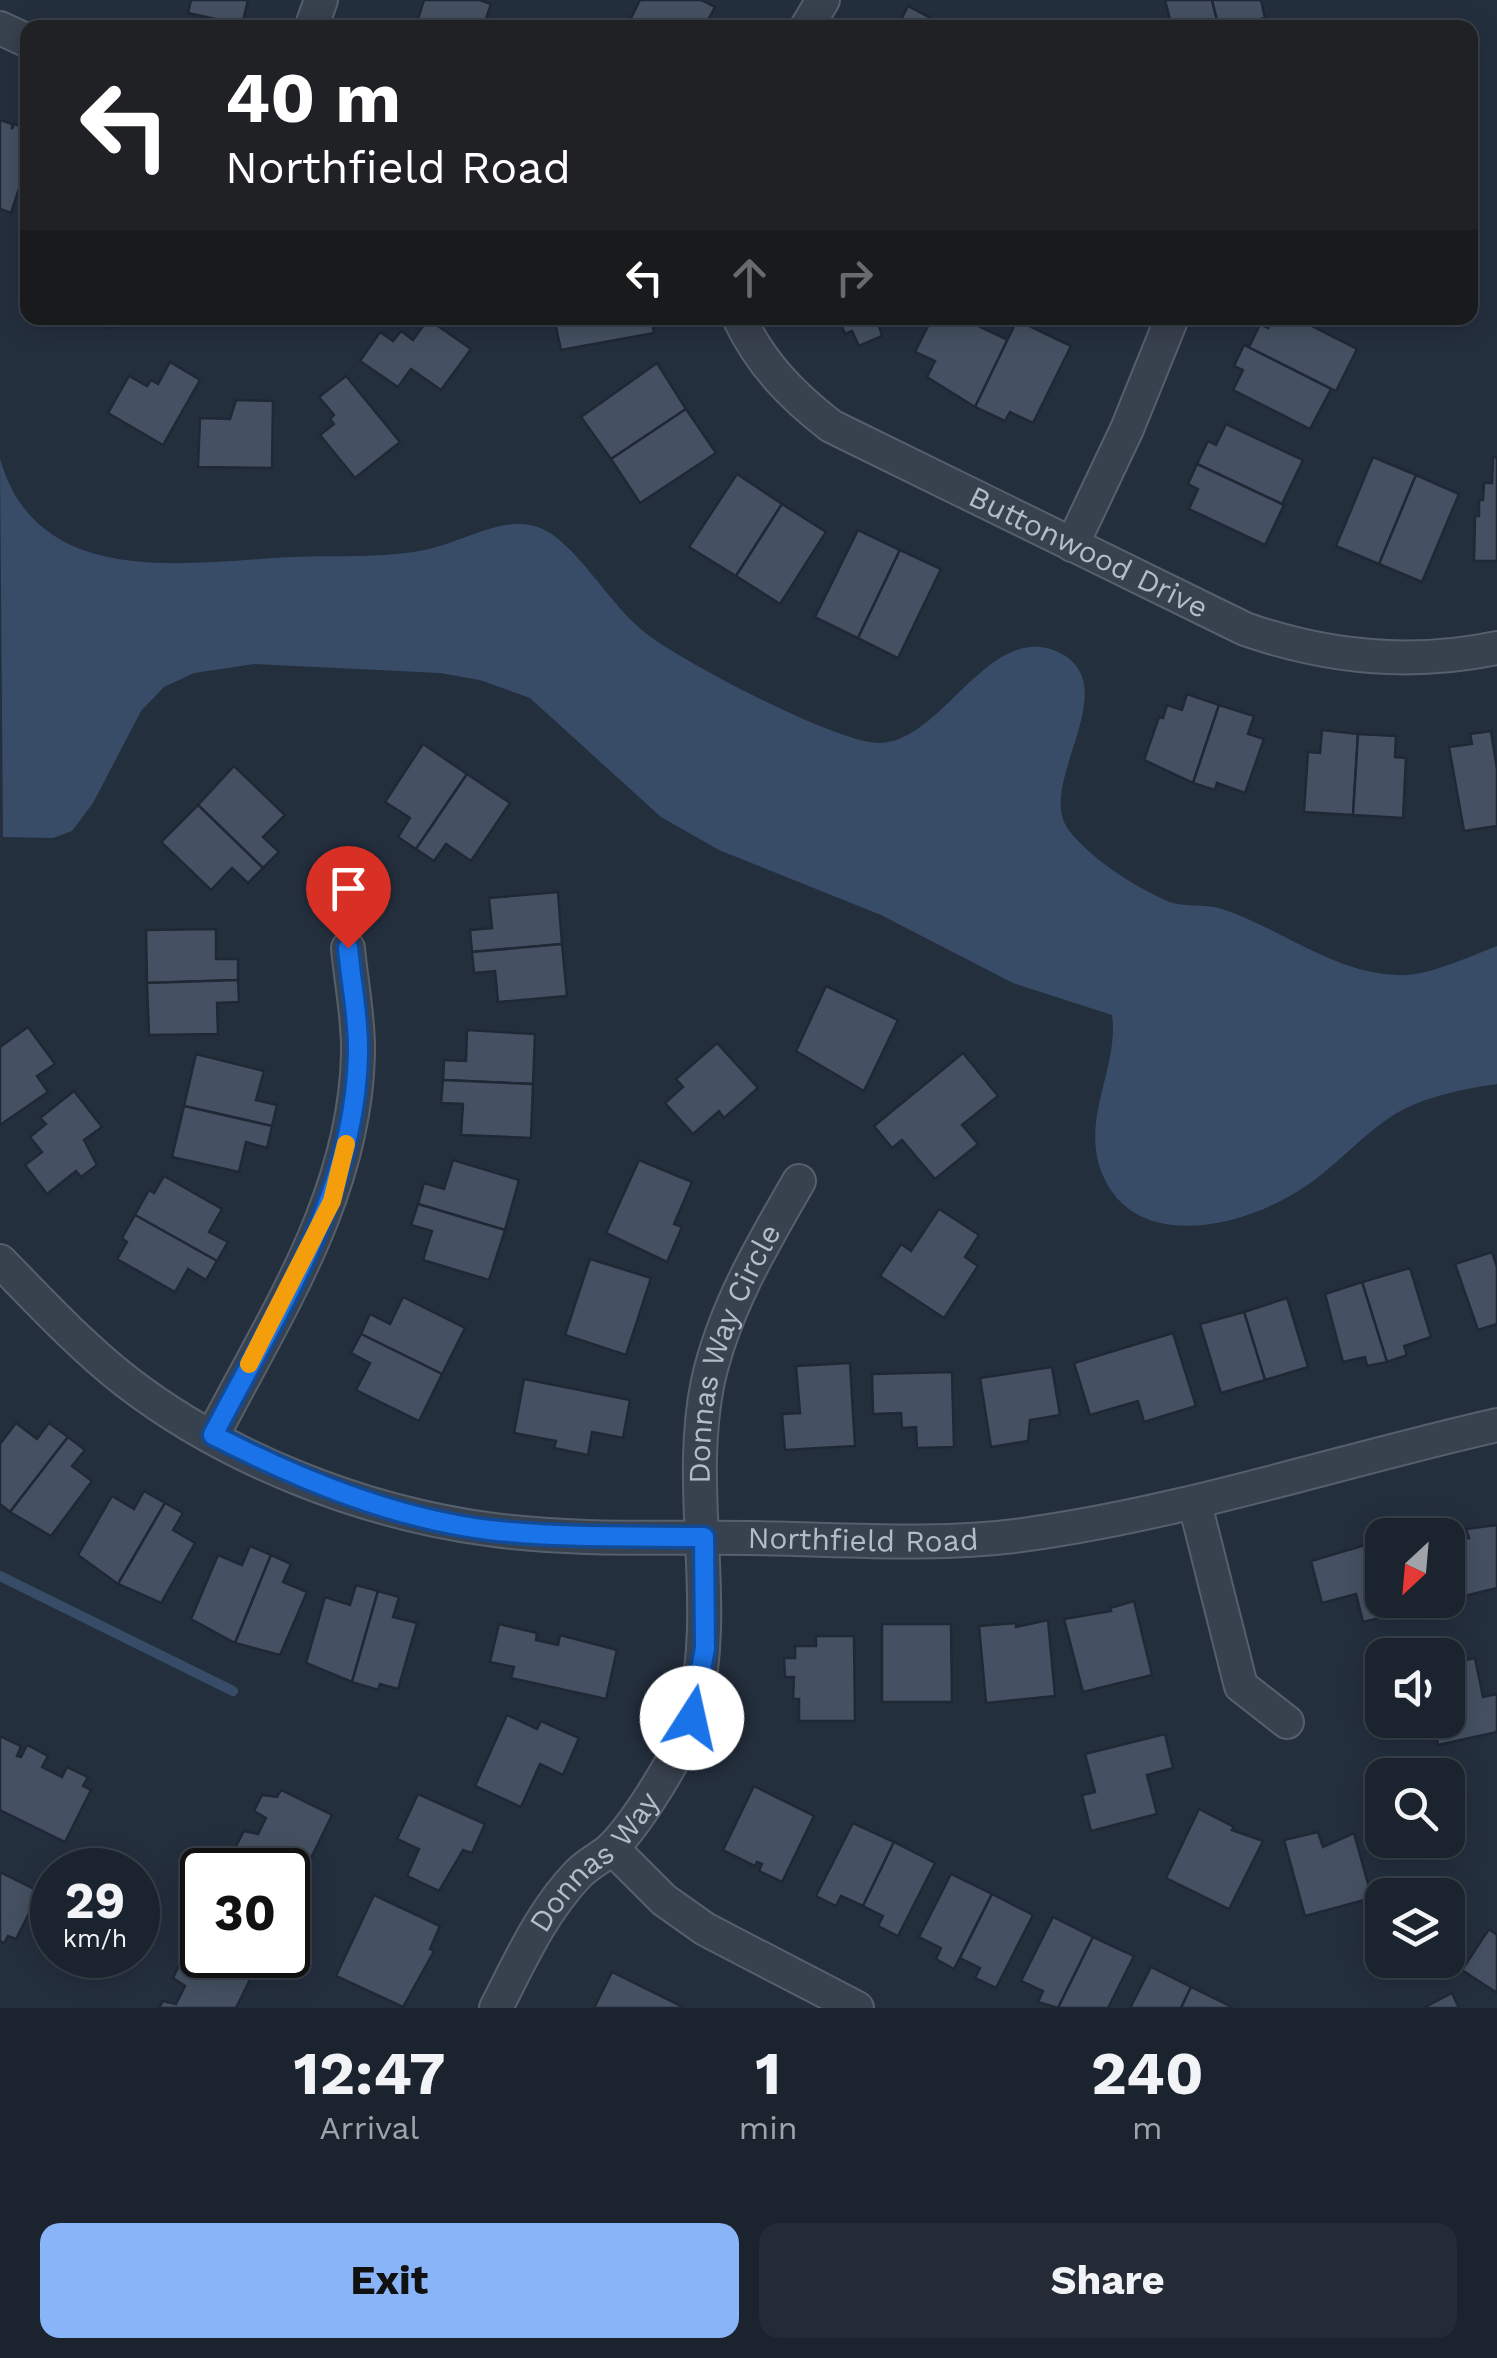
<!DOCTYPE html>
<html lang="en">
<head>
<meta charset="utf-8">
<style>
	:root { --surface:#1b232e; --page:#242b36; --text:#f1f3f6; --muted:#a0a4aa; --line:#39404a; --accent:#8ab4f8 }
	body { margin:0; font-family:"Work Sans",sans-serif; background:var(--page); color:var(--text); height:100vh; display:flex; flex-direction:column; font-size:38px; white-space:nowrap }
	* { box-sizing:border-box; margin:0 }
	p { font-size:32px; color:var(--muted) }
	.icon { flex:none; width:55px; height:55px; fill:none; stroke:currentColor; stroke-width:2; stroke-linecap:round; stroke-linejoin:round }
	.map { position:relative; height:2008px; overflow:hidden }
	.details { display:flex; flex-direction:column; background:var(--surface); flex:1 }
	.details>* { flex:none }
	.banner { position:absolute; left:20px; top:20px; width:1458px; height:305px; border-radius:20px; box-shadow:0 5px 25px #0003,0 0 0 2px var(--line); background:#202124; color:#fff; overflow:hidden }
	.needle { width:65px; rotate:206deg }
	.fabs { position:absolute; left:1365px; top:1518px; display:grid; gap:20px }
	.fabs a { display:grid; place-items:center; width:100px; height:100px; border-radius:20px; background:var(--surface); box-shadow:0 5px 25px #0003,0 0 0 2px var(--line); font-size:50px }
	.speed { position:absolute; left:30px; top:1848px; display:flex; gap:20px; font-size:50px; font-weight:700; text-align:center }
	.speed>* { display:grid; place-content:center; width:130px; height:130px; border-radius:50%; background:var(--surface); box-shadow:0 5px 25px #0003,0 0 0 2px var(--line); line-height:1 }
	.speed small { font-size:25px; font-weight:400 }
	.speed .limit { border:5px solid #111; border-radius:15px; background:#fff; color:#111 }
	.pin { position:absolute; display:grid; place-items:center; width:85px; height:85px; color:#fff; margin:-102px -42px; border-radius:50% 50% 50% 0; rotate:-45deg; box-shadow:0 0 10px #0007 }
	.pin .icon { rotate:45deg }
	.me { position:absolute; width:110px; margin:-55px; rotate:10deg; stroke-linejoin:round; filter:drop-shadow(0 0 8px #0008) }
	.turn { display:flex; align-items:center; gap:35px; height:210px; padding:0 40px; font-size:45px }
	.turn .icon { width:130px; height:130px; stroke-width:2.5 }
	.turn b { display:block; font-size:70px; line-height:85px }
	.lanes { display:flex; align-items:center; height:95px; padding:0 40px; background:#0003; justify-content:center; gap:50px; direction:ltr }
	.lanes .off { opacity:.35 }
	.eta { display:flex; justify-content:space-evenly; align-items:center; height:170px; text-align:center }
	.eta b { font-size:60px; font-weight:700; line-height:70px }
	.primary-button { display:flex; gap:20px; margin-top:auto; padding:20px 40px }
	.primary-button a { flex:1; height:115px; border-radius:20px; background:var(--accent); color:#111; font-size:40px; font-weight:700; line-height:115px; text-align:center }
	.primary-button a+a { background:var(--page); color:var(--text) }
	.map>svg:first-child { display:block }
</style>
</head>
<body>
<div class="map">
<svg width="1497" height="2008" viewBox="0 0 1497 2008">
	<rect width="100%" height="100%" fill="#242f3e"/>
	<path fill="#394c67" d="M0 459C38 591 186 562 292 557 337 555 390 559 433 548 474 538 517 506 557 538 591 566 613 608 648 635 685 663 833 741 877 743 942 746 990 615 1062 654 1124 689 1036 784 1068 829 1088 857 1135 887 1167 901 1182 908 1204 903 1222 909 1283 929 1339 978 1407 975 1435 973 1471 956 1497 946V1084C1463 1089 1426 1096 1395 1114 1363 1134 1337 1165 1306 1186 1245 1228 1128 1257 1099 1165 1084 1113 1119 1065 1112 1015L1013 983 881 915 719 850 661 817 530 698 480 680 440 673 254 664 194 673 164 687 141 711 93 803 72 831 53 838 3 837Z"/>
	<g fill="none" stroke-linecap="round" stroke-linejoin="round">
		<path stroke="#394c67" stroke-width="10" d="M0 1576 233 1691"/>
	</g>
	<g fill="#455162" stroke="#1f2835" stroke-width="2.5">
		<path d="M191 0H248L242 25 188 13Z"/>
		<path d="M424 0H480L491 4 483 28H415Z"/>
		<path d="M640 0H701L715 7 704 28H626Z"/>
		<path d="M1165 0H1212L1219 28H1172Z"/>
		<path d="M1212 0H1261L1265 18 1219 28Z"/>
		<path d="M908 6 938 22 949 28H897Z"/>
		<path d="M0 120 12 124V129L14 124 28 129V162L11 213 0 209Z"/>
		<path d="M106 318H153V319L108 328Z"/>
		<path d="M554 318H651L654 333 561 350Z"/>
		<path d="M832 318H877L882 336 859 346 852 331 845 334 840 322 835 324Z"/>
		<path d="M932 318H962L1008 340 975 407 927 377 935 361 915 352Z"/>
		<path d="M1274 318H1296L1357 349 1336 391 1244 345H1250L1260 324 1268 328Z"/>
		<path d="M428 319 471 349 441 390 411 369 398 387 360 361 380 332 393 341 401 331 413 340Z"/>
		<path d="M1017 320 1071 346 1033 423 1010 412 1005 421 975 407Z"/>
		<path d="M1244 345 1331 389 1310 429 1233 390 1243 370 1234 366Z"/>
		<path d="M170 362 200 380 163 445 108 413 129 376 147 386 151 380 158 384Z"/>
		<path d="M657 363 686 409 611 459 581 417Z"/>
		<path d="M346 376 400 442 355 478 320 435 334 424 330 419 334 415 319 397Z"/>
		<path d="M236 400 273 401 272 468 198 467 200 418 230 419Z"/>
		<path d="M686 409 716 453 640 503 611 459Z"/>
		<path d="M1226 424 1303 460 1282 504 1197 464 1208 441 1216 445Z"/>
		<path d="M1373 457 1416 475 1379 564 1336 546Z"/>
		<path d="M1493 457H1497V561H1474L1475 516H1479V500H1483L1484 483H1492Z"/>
		<path d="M1197 464 1284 505 1265 545 1189 509 1198 489 1188 484Z"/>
		<path d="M737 474 782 504 736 576 689 547Z"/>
		<path d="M1416 475 1459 494 1422 582 1379 564Z"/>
		<path d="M782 504 826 532 780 604 736 576Z"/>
		<path d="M858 530 900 550 858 638 815 617Z"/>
		<path d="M900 550 941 569 898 658 858 638Z"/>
		<path d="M1187 694 1219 705 1193 783 1144 760 1159 717 1163 718 1167 705 1182 710Z"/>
		<path d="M1219 705 1254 716 1248 734 1264 739 1245 793 1217 783 1215 790 1193 783Z"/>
		<path d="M1322 730 1358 734 1353 815 1304 812 1308 752 1320 753Z"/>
		<path d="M1491 731 1497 769V826L1464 831 1449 747 1472 744 1470 734Z"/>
		<path d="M1358 734 1396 736 1395 757 1406 758 1403 818 1353 815Z"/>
		<path d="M423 744 467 774 416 849 398 837 410 818 385 802Z"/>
		<path d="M234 766 285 815 263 837 279 852 263 868 198 805Z"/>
		<path d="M467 774 510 803 471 861 446 844 434 861 416 849Z"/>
		<path d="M198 805 263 868 248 883 232 868 211 890 161 842Z"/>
		<path d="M558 892 562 944 472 952 470 930 492 928 489 898Z"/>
		<path d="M216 929V959H238V980L147 983 146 930Z"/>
		<path d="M562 944 567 996 498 1002 495 971 474 973 472 952Z"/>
		<path d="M238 980 239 1002 217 1003 218 1034 149 1035 147 983Z"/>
		<path d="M826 986 898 1020 864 1091 796 1051Z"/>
		<path d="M28 1027 55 1064 37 1076 48 1092 0 1125V1047Z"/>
		<path d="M467 1030 535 1034 533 1084 443 1080 444 1060 466 1061Z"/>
		<path d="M717 1043 758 1088 724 1118 719 1111 693 1134 665 1103 683 1087 676 1079Z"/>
		<path d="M963 1053 998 1096 962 1125 978 1144 935 1179 902 1140 892 1148 874 1126Z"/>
		<path d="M196 1054 264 1071 256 1100 277 1105 272 1126 184 1106Z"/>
		<path d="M443 1080 533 1084 531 1138 461 1135 463 1104 441 1103Z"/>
		<path d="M74 1091 102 1127 84 1140 97 1165 81 1177 76 1171 47 1194 25 1165 42 1152 30 1137 46 1124 40 1118Z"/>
		<path d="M184 1106 272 1126 267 1148 246 1142 239 1172 172 1157Z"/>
		<path d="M453 1160 519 1180 505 1230 418 1204 424 1183 444 1189Z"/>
		<path d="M639 1160 692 1182 674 1224 682 1227 667 1262 606 1233Z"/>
		<path d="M164 1176 222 1209 209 1232 228 1242 217 1261 135 1215 149 1190 154 1193Z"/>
		<path d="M418 1204 505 1230 489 1280 423 1260 432 1231 411 1225Z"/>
		<path d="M939 1209 979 1235 965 1257 978 1266 944 1318 880 1276 901 1244 911 1251Z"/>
		<path d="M135 1215 217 1261 206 1280 188 1269 175 1292 117 1259 127 1242 122 1238Z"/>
		<path d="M1492 1252 1497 1267V1324L1478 1330 1455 1264Z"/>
		<path d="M590 1259 651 1278 626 1355 565 1335Z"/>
		<path d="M1410 1268 1431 1337 1404 1346 1407 1355 1387 1362 1362 1282Z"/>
		<path d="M1362 1282 1387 1362 1367 1366 1365 1357 1343 1362 1325 1294Z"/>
		<path d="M403 1297 465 1328 442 1374 361 1334 370 1314 390 1324Z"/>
		<path d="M1287 1298 1308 1367 1265 1380 1244 1312Z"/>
		<path d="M1244 1312 1265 1380 1221 1393 1200 1324Z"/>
		<path d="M1173 1333 1196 1406 1144 1422 1138 1401 1090 1415 1074 1363Z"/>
		<path d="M361 1334 442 1374 419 1421 356 1390 370 1363 351 1353Z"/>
		<path d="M850 1363 855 1446 785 1450 782 1414 800 1413 796 1366Z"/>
		<path d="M1052 1367 1060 1415 1030 1420 1028 1441 991 1447 980 1378Z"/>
		<path d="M952 1372 954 1447 917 1448 916 1427 902 1428 901 1413 873 1414 872 1374Z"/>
		<path d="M524 1379 630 1400 623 1438 592 1432 588 1455 554 1448 556 1441 514 1433Z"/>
		<path d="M16 1423 37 1439 49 1423 68 1437 10 1512 0 1504V1444Z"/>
		<path d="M68 1437 85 1450 72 1466 92 1481 51 1536 10 1512Z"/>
		<path d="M144 1491 165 1503 118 1584 78 1555 112 1496 134 1509Z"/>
		<path d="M165 1503 183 1513 173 1530 195 1543 161 1603 118 1584Z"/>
		<path d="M1459 1522 1463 1539 1469 1538 1466 1529 1497 1525V1588L1448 1600V1535H1425L1424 1531Z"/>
		<path d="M1382 1540V1600H1412L1414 1610 1363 1622 1356 1594 1322 1603 1311 1561Z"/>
		<path d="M250 1546 271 1555 235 1643 191 1619 218 1555 242 1565Z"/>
		<path d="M271 1555 291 1564 283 1582 307 1592 280 1655 235 1643Z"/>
		<path d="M356 1585 378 1591 352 1682 306 1663 325 1597 350 1605Z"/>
		<path d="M378 1591 399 1597 393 1617 417 1623 398 1689 380 1684 378 1690 352 1682Z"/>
		<path d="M1134 1601 1152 1675 1083 1692 1064 1619 1111 1611 1110 1608Z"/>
		<path d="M1048 1620 1055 1696 986 1703 979 1626 1016 1623V1627Z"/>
		<path d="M499 1624 537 1633 536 1640 558 1645 560 1635 617 1650 606 1699 511 1678 514 1667 490 1662Z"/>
		<path d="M882 1624H951L952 1702H882Z"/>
		<path d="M816 1636H854L855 1721H799V1699H793L794 1677H785L784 1658H795V1646H816Z"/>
		<path d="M1475 1658 1483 1697 1497 1694V1732L1438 1745 1433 1720H1448V1664Z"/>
		<path d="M507 1715 537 1729 541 1721 579 1738 563 1775 540 1764 521 1807 475 1786Z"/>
		<path d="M1165 1734 1173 1768 1147 1775 1157 1814 1091 1831 1082 1795 1095 1792 1085 1754Z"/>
		<path d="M0 1736 21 1746 17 1756 21 1757 27 1745 48 1756 42 1767 62 1777 67 1767 88 1777 83 1786 91 1790 65 1842 0 1810Z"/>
		<path d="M1401 1757 1430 1775H1390Z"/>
		<path d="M754 1786 814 1816 782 1882 759 1871 762 1864 757 1862 755 1866 723 1850Z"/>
		<path d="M1448 1786 1467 1798 1448 1828Z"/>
		<path d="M1382 1787V1825L1366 1814Z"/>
		<path d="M281 1790 332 1815 288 1905V1870H242L250 1855 235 1848 244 1831 258 1834 266 1818 254 1811 262 1795 277 1797Z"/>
		<path d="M418 1794 485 1824 472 1853 463 1850 439 1891 407 1876 419 1849 397 1839Z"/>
		<path d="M1199 1809 1234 1827 1232 1830 1263 1841 1229 1909 1166 1878Z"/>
		<path d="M853 1823 894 1842 863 1906 841 1896 836 1906 816 1896Z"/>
		<path d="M1318 1832 1323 1847 1354 1833 1372 1898 1305 1916 1284 1840Z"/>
		<path d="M894 1842 935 1863 898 1936 878 1926 883 1916 863 1906Z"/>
		<path d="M0 1872 40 1892 16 1939 8 1936 4 1943 0 1941Z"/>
		<path d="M951 1874 992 1894 954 1969 936 1959 941 1948 919 1937Z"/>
		<path d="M992 1894 1033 1915 996 1988 975 1978 980 1968 960 1958Z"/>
		<path d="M374 1895 440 1926 430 1949 434 1951 403 2007 336 1976Z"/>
		<path d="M1053 1917 1093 1937 1058 2008 1038 2002 1043 1991 1021 1981Z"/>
		<path d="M1489 1929 1497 1935V1993L1462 1970Z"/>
		<path d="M1093 1937 1134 1956 1108 2008H1058Z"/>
		<path d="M202 1949V1955H262L236 2008H159L163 2001 176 2004 185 1986 173 1978 180 1963 194 1966Z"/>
		<path d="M1151 1967 1191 1987 1181 2008H1130Z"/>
		<path d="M612 1972 683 2007V2008H594Z"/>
		<path d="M1191 1987 1232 2007V2008H1181Z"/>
		<path d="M1452 1993 1459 2008H1423Z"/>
	</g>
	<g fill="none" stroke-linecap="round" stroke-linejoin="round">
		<g stroke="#565f6c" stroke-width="36">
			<g id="street">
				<path d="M0 28 28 41"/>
				<path d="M311 28 321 0"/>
				<path d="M806 28 823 0"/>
				<path id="s1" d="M739 318C761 364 791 395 831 426L1245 629C1328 658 1411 666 1497 648"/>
				<path d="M1072 545 1127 429 1172 318"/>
				<path id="s2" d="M0 1261C41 1303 81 1346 127 1382 227 1459 362 1512 487 1529 573 1541 664 1537 750 1538 839 1539 934 1547 1022 1535 1184 1513 1338 1461 1497 1425"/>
				<path d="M213 1435C276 1313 355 1195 358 1054 359 1019 351 982 348 948"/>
				<path d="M1195 1504 1241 1686 1287 1722"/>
				<path d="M612 1848 664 1900 705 1929 857 2008"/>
				<path id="s3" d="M496 2008C520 1961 542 1911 579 1873 588 1864 600 1858 610 1850 636 1825 684 1749 693 1714 721 1605 685 1491 708 1381 724 1309 762 1245 799 1181"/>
			</g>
		</g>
		<use href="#street" stroke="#38414e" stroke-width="32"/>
	</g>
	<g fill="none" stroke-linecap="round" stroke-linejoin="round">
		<g stroke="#114b97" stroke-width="25">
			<path id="route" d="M348 948C351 982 359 1019 358 1054 355 1195 276 1313 213 1435 299 1479 392 1518 489 1530 560 1538 633 1536 704 1537L705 1648 692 1718"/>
		</g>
		<use href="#route" stroke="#1a73e8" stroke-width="18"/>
		<path stroke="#f59e0b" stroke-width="18" d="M249 1364 332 1201 346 1144"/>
	</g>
	<g text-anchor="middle" stroke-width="9" stroke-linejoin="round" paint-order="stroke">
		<g font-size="30" fill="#b4bcc9" stroke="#1d2633">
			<text dy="10" stroke="none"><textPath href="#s1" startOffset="430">Buttonwood Drive</textPath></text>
			<text dy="10" stroke="none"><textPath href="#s3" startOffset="725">Donnas Way Circle</textPath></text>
			<text dy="10" stroke="none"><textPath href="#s2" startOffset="945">Northfield Road</textPath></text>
			<text dy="10" stroke="none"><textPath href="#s3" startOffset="178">Donnas Way</textPath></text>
		</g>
	</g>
</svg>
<div class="fabs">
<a><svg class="needle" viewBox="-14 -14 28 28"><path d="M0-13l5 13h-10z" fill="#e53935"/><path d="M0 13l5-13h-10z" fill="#a0a4aa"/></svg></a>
<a><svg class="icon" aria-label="sound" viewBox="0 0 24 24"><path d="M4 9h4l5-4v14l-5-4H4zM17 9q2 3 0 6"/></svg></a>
<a><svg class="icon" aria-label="search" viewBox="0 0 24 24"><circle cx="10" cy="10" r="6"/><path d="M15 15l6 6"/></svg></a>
<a><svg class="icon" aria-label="layers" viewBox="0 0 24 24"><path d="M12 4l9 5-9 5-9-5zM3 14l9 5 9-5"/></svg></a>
</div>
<div class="speed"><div>29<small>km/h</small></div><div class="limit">30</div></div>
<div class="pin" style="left:348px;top:948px;background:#d93025"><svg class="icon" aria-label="arrive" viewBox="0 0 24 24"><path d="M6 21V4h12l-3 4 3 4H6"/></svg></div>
<svg class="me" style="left:692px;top:1718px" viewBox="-20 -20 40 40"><circle r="19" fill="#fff"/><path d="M0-13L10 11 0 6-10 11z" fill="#1a73e8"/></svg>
<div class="banner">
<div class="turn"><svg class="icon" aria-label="left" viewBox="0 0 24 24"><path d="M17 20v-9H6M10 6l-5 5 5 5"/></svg><div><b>40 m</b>Northfield Road</div></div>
<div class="lanes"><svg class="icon" aria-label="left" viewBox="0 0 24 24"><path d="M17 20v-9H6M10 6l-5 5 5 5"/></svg><svg class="icon off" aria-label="ahead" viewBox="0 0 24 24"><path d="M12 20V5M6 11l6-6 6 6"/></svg><svg class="icon off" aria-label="right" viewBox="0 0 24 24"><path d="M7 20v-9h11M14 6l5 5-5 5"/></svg></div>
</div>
</div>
<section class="details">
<div class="eta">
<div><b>12:47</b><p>Arrival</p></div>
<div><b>1</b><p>min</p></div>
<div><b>240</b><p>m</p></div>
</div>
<div class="primary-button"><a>Exit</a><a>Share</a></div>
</section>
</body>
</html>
